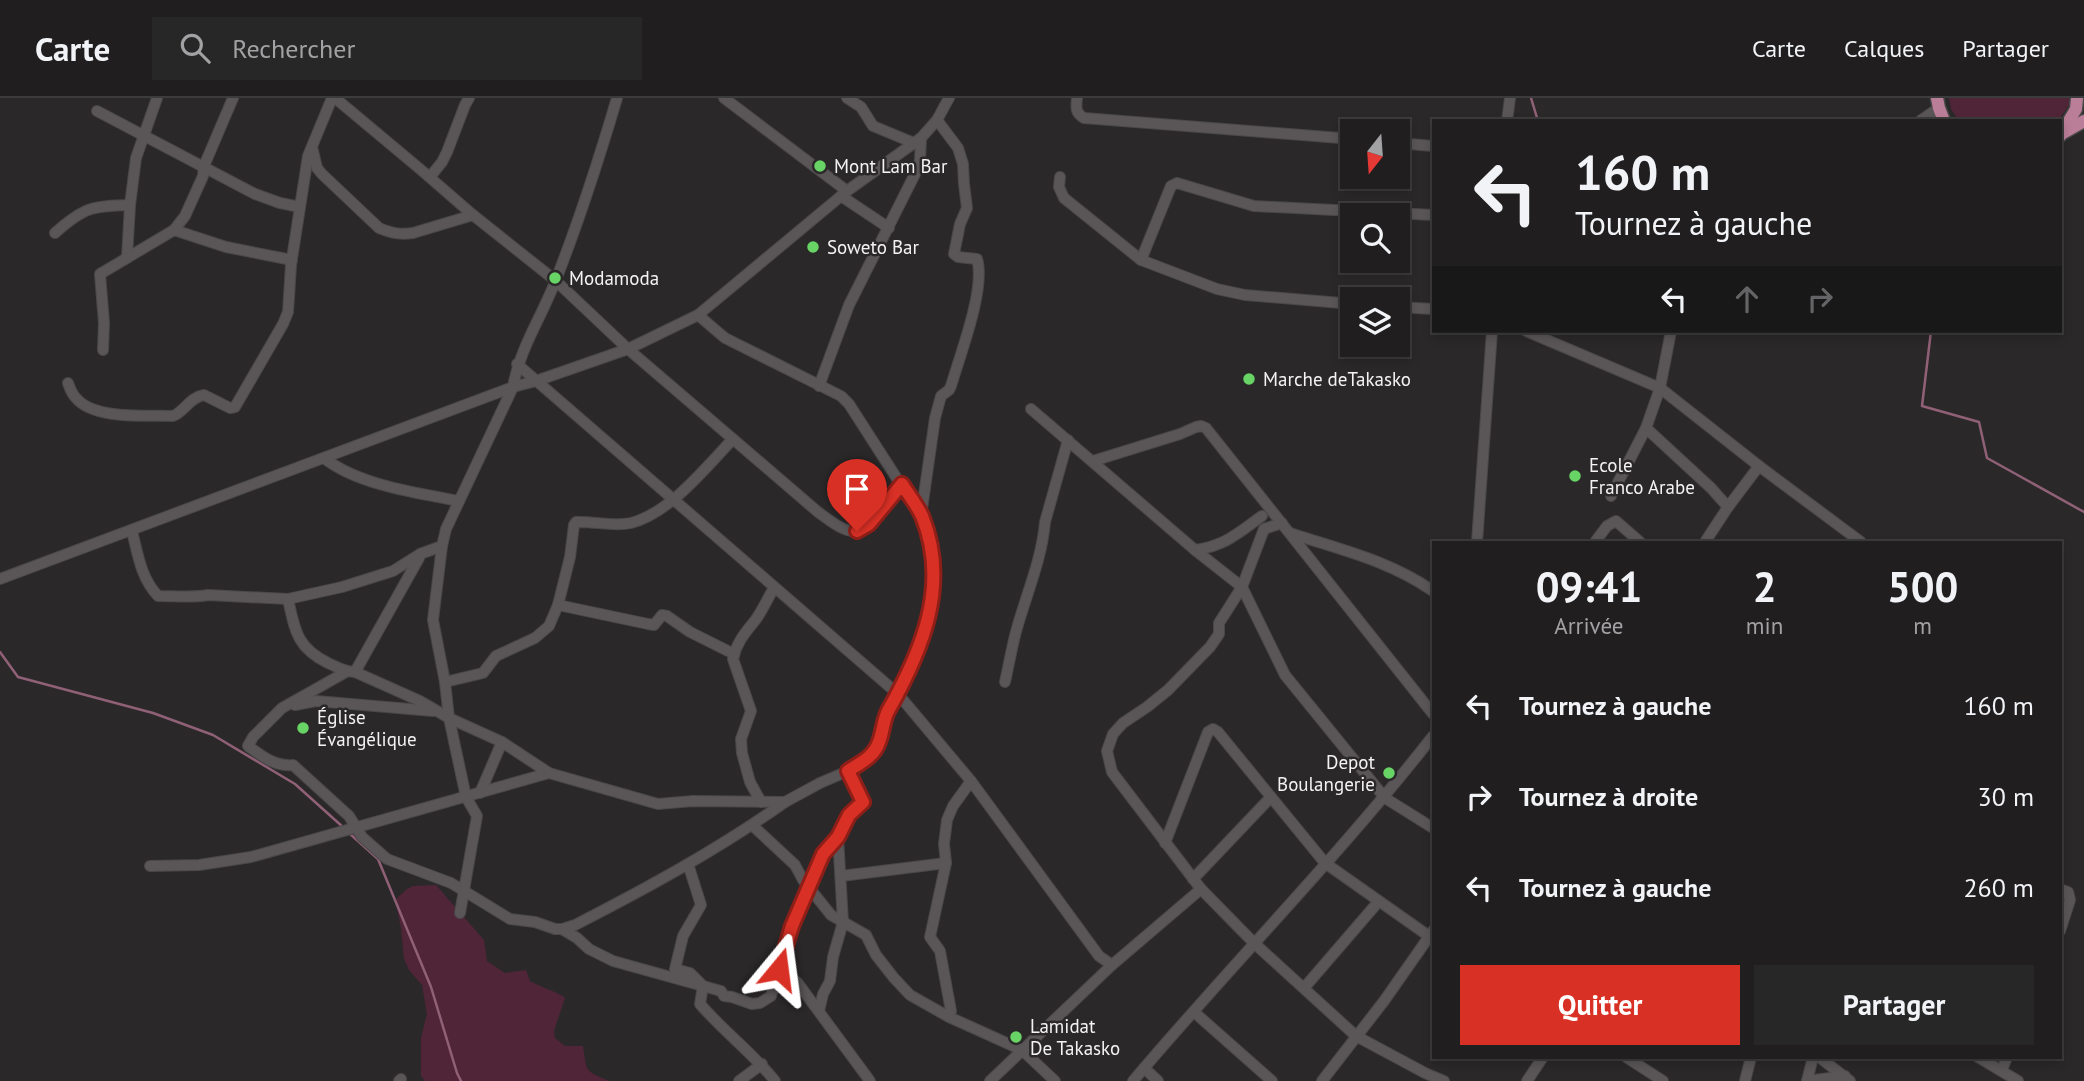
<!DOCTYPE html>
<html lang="fr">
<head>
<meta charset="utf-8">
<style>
	:root { --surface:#201e1f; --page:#282728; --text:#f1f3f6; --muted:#a2a2a4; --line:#3d3c3d; --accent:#d93025 }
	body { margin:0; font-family:"PT Sans",sans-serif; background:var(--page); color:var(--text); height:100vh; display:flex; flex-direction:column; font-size:26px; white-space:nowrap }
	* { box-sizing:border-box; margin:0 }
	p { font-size:23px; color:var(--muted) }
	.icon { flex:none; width:38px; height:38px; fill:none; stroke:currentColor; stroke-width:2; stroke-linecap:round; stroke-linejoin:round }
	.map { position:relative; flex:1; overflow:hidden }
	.sheet { position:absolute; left:1432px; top:443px; width:630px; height:518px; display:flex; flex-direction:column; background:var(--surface); border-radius:0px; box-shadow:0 4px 10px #0003,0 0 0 2px var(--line) }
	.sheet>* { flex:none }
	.banner { position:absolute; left:1432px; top:21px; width:630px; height:214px; border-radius:0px; box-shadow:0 4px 10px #0003,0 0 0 2px var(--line); background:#201e1f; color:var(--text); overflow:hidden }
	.needle { width:46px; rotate:197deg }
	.fabs { position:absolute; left:1340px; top:21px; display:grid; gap:14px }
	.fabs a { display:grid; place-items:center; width:70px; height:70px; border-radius:0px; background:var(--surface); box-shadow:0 4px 10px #0003,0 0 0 2px var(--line); font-size:35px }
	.pin { position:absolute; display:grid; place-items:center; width:60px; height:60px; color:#fff; margin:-72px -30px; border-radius:50% 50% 50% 0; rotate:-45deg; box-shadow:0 0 7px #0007 }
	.pin .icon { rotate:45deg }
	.me { position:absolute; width:77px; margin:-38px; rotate:16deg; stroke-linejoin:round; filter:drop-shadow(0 0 5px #0008) }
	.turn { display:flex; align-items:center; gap:24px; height:147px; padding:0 28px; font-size:32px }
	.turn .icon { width:91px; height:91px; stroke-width:2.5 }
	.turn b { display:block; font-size:49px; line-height:60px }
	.lanes { display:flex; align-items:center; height:66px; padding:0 28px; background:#0003; justify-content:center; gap:35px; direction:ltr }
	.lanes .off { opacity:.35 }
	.eta { display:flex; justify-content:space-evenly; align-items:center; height:119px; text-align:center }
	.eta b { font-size:42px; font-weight:700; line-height:49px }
	.primary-button { display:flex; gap:14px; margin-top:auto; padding:14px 28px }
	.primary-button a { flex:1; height:80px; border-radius:0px; background:var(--accent); color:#fff; font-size:28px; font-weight:700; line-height:80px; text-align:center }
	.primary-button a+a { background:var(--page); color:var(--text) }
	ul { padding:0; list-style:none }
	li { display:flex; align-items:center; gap:21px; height:91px; padding:0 28px }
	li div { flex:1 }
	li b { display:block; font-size:26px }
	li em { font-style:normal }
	header { display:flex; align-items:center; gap:42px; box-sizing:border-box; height:98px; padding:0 35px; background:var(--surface); border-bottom:2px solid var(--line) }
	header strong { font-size:33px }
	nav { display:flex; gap:38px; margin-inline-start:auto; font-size:24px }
	.search { width:490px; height:63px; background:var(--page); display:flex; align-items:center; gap:18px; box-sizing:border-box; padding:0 24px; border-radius:0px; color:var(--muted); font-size:26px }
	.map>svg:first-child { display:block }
</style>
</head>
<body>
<header>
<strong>Carte</strong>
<div class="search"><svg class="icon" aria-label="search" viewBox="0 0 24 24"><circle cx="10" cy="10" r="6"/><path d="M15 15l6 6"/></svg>Rechercher</div>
<nav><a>Carte</a><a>Calques</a><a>Partager</a></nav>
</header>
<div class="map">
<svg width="2084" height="983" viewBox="0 0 2084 983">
	<rect width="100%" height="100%" fill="#2b2829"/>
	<g fill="#502538">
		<path d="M1949 0H2069V7L2058 23H1959L1951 11Z"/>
		<path d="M436 787 484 842 487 863 505 875 526 872 530 883C538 888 560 895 565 900L554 933 555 940 565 948H583C587 975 584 972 609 983H425L421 978V940L427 916 422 887 409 872 404 861 401 830 396 806 397 800 407 791 413 788Z"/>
	</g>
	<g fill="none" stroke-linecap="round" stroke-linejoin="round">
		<g stroke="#906077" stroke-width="2.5">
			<path d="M1531 0 1538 23"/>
			<path d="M1931 233 1922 308 1979 324 1987 360 2084 414"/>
			<path d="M1699 235 1716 233"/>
			<path d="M0 554 18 579 153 615 213 637 295 686 344 730"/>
			<path d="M349 735 378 761 431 889 457 975 461 983"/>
		</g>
		<g stroke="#494748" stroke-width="12">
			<g id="minor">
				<path d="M335 0 420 71 473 117 556 183 628 251 818 414C828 421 844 435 857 433 869 432 894 396 902 386"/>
				<path d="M724 0 847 93"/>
				<path d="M847 0 861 9 873 28 914 45"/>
				<path d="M1077 0C1076 9 1075 15 1084 20L1353 41"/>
				<path d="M97 13 255 96 280 105 300 109"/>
				<path d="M1507 23 1510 0"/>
				<path d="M1920 23 1939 10"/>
				<path d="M1398 45 1433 48"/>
				<path d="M312 49 317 70 322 76 379 130C391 135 400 137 413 135L473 117"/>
				<path d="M430 79 442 64 447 54 465 7 469 0"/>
				<path d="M1060 79 1059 89 1064 100 1141 162 1217 191 1245 197 1353 206"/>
				<path d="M841 98 889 130"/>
				<path d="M174 132 226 149 292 162"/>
				<path d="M55 135C84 109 92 108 130 107"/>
				<path d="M127 160 130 107 136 60 157 0"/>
				<path d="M1141 162 1171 88 1177 85 1254 108 1433 117"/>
				<path d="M1398 209 1433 211"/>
				<path d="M1526 233 1660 290 1759 368 1861 444"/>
				<path d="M103 252 104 225 100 176 174 132 185 118 203 78 204 68 233 0"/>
				<path d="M517 266 898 596 971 683 1099 858 1112 867"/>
				<path d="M68 285C70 291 72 296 76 300 94 322 147 317 173 318 185 313 190 299 204 297L230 310 235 309 283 226 288 214 291 167 308 58 332 0"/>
				<path d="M819 288 849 207 917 72 920 62 921 40"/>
				<path d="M1031 311 1195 452 1242 489 1219 525V536L1210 549 1168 592 1147 609 1123 625 1113 636 1107 653 1112 674 1201 791"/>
				<path d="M1646 330 1711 390 1728 409 1705 444"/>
				<path d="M324 360C358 387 417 395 459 403"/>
				<path d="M1093 363 1180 336 1196 329 1201 328 1206 330 1433 616"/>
				<path d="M1611 398 1646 330 1660 290 1671 233"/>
				<path d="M1728 409 1759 368"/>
				<path d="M921 418 935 320 941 298 949 292 951 288C960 257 986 190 977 161L958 159 954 156 960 126 967 110 964 86 963 66 958 50 937 22"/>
				<path d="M1282 425 1264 431 1242 489 1285 577 1385 700 1433 730"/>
				<path d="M132 433C138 457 141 480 158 498 175 498 192 500 208 497L288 501 342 489 393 473 420 456 442 448"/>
				<path d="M1290 435C1341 452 1388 462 1433 493"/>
				<path d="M1477 444 1492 233"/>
				<path d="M1595 444 1607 428 1616 423 1640 444"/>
				<path d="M1195 452C1225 448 1238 435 1262 418"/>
				<path d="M0 481 513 289 536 283 628 251 698 217 847 93 921 40 937 22 949 0"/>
				<path d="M288 501C295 533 297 550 328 565 337 569 344 574 355 574L420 603 449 620 502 644 549 675 658 706 693 703 785 704 820 685 848 673 871 658 879 646 884 621 910 572 922 544 929 520 933 493 932 457 921 418 849 306 841 298 725 240 698 217"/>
				<path d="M558 507 648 526 654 527 662 517 667 518 690 534 734 556"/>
				<path d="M346 574 282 610 253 639 248 648C262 658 275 669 293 667L349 718 362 739 387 761 451 785 510 821 535 824 555 831H562L575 827C647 790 719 751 785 704"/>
				<path d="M355 574 419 460"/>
				<path d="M445 584 483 575 496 558 535 540 549 528 558 507 570 459 574 427 576 424C594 423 613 429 631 425 670 415 706 369 733 341"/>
				<path d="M1005 584C1009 566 1012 548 1017 530 1027 495 1042 460 1045 424L1068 342"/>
				<path d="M295 607 316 603 433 613"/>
				<path d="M480 695 502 644"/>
				<path d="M761 704 750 684 742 655 741 641 751 613 733 561C736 546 744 536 753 525 761 516 767 501 774 490"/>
				<path d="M752 727 795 767 803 782 831 817 866 837 876 857 894 880 910 897 949 919 1022 952 1055 983"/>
				<path d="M1165 745 1208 634 1213 631 1218 634 1325 765 1433 841"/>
				<path d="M688 766 701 807 683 838 675 871 690 875 703 888 700 906C723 933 753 955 775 983"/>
				<path d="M150 768 199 767 251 759 549 675"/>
				<path d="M841 778 946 765"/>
				<path d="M1193 781 1271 699"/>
				<path d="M2060 791 2068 794 2070 802 2060 833"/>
				<path d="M460 815 477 718 466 699 449 620 445 584 433 522 442 448 446 431 513 289C520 249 543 217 557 179 580 120 599 61 617 0"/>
				<path d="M562 831 577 840 589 851 613 863 721 893 724 898 732 899 752 906 760 905 771 898 792 828 823 756 838 739 849 717 863 704 848 673"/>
				<path d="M779 871 797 884 870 983"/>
				<path d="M1304 890 1379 803"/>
				<path d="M819 913 823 896 830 883 833 859 843 824 838 739"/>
				<path d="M1194 914 1272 983"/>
				<path d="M949 919 951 913 940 853 930 839 946 765 944 746 947 722 953 708 971 683"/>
				<path d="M1626 959 1663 983"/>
				<path d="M1819 959 1850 983"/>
				<path d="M1978 959 2018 983"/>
				<path d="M1144 970 1158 983"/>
				<path d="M2002 972 2007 959"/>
				<path d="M399 983 401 981"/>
				<path d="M739 983 762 966"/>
				<path d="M990 983 1112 867 1201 791 1254 845 1356 938 1425 975 1444 983"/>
				<path d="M1133 983C1231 867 1339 758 1433 638"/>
				<path d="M1322 983 1384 903 1433 833"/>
				<path d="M1527 983 1543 959"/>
				<path d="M1745 983 1751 959"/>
				<path d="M1807 983 1845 978"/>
				<path d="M1807 983 1813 959"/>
			</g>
		</g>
		<g stroke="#494748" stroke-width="15">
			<g id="major">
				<path d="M1937 0 1939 10 1944 23"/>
				<path d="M2063 35 2084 23"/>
				<path d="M2060 38 2076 11 2077 0"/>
			</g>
		</g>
		<use href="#minor" stroke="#5a5658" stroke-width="10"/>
		<use href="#major" stroke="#bb7e98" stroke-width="12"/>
	</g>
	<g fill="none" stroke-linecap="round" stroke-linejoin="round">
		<g stroke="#8d1f18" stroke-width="18">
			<path id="route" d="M779 871 792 828 823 756 838 739 849 717 863 704 848 673C860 665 874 659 879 644 883 634 883 623 888 613 922 553 950 487 922 418 917 407 908 396 902 386L869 426 857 433"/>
		</g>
		<use href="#route" stroke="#d93025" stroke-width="12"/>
	</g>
	<g fill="#67d465" stroke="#2b2829" stroke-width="2.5">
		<circle cx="820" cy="68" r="7"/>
		<circle cx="813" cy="149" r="7"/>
		<circle cx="555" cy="180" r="7"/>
		<circle cx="1249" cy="281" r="7"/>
		<circle cx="1575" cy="378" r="7"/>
		<circle cx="303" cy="630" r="7"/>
		<circle cx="1389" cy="675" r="7"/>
		<circle cx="1016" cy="939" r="7"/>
	</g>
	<g text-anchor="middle" stroke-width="5" stroke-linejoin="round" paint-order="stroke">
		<g font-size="19" fill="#f4f2f3" stroke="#2b2829" text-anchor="start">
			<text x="834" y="75">Mont Lam Bar</text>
			<text x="827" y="156">Soweto Bar</text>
			<text x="569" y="187">Modamoda</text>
			<text x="1263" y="288">Marche deTakasko</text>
			<text x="1589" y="374">Ecole<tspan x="1589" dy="22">Franco Arabe</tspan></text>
			<text x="317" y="626">Église<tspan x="317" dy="22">Évangélique</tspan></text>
			<text x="1375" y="671" text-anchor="end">Depot<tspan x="1375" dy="22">Boulangerie</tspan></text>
			<text x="1030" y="935">Lamidat<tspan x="1030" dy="22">De Takasko</tspan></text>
		</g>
	</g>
</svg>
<div class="fabs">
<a><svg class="needle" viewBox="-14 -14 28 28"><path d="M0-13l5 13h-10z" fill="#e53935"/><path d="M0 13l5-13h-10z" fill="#a2a2a4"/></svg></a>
<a><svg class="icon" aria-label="search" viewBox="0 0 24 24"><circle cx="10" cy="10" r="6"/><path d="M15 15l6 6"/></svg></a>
<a><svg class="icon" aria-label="layers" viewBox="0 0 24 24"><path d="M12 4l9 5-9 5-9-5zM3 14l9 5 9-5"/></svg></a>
</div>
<div class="pin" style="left:857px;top:433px;background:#d93025"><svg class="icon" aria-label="arrive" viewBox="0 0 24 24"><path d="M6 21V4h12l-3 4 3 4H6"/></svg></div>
<svg class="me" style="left:779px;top:871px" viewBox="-20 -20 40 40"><path d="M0-17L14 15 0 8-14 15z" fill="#d93025" stroke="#fff" stroke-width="4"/></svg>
<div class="banner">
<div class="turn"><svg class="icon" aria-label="left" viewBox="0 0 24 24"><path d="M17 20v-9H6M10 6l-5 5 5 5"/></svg><div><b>160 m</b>Tournez à gauche</div></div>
<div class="lanes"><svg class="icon" aria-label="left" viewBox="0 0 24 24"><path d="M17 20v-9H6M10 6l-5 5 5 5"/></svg><svg class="icon off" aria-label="ahead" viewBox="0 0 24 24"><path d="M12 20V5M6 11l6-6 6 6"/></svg><svg class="icon off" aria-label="right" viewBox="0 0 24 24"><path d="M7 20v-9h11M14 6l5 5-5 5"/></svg></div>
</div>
<section class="sheet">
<div class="eta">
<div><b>09:41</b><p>Arrivée</p></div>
<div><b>2</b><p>min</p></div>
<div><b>500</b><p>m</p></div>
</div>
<ul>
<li><svg class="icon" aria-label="left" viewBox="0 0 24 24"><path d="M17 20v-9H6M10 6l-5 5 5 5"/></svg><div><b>Tournez à gauche</b></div><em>160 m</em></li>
<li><svg class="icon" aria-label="right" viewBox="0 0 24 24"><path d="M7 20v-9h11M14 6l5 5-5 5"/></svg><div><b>Tournez à droite</b></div><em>30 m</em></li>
<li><svg class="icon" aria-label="left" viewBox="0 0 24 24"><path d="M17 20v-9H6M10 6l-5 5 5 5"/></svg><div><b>Tournez à gauche</b></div><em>260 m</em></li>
</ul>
<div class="primary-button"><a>Quitter</a><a>Partager</a></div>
</section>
</div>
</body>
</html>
